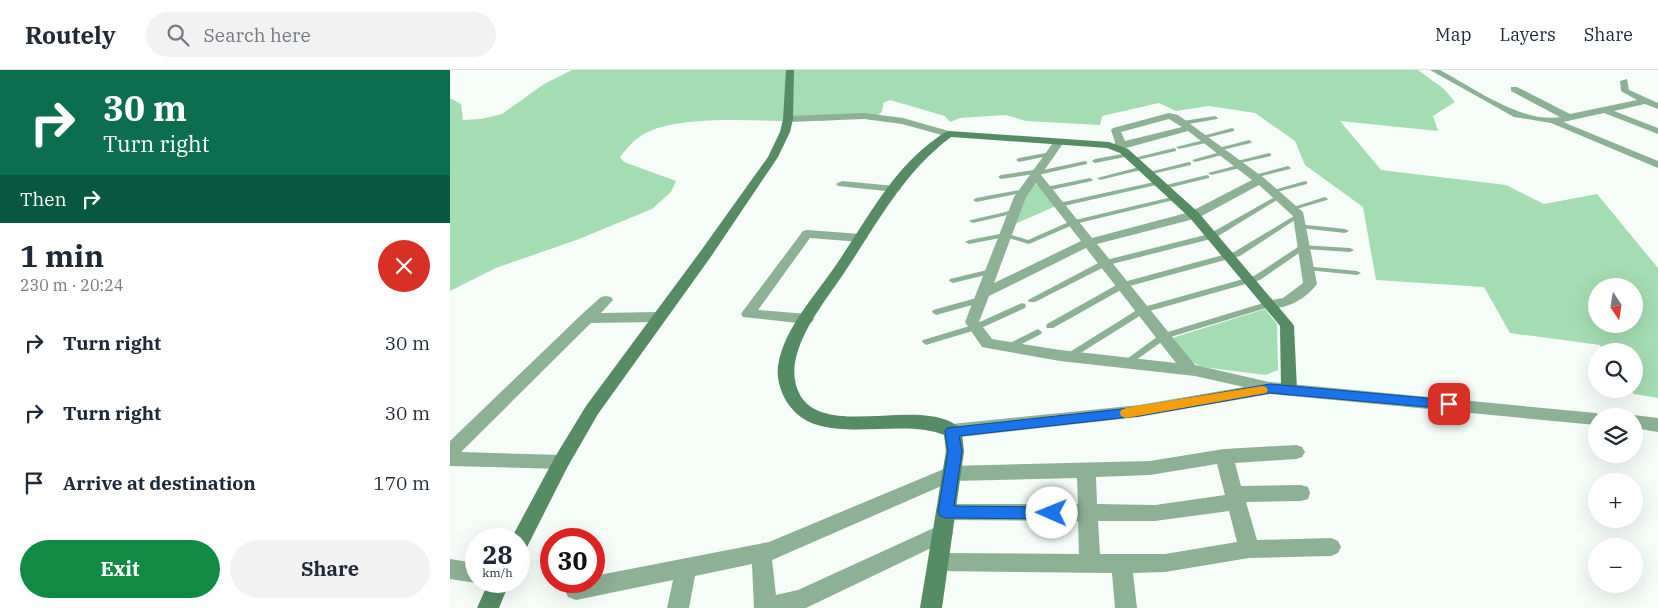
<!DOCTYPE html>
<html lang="en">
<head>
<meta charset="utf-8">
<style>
	:root { --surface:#fff; --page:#f2f2f3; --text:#1f2937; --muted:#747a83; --line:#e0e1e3; --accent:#118a44 }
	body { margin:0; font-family:"IBM Plex Serif",serif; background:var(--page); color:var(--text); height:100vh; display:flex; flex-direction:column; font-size:19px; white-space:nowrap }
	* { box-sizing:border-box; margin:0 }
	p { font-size:16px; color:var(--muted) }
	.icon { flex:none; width:28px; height:28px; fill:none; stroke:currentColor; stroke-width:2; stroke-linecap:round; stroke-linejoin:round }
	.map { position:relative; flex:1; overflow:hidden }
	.details { display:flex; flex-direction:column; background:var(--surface); width:450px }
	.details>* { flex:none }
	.hud { background:#0b6e4f; color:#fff; overflow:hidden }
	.needle { width:32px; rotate:168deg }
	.buttons { position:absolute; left:1138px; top:208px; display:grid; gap:10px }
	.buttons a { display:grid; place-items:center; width:55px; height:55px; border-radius:50%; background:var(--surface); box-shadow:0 5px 20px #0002; font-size:25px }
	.speed { position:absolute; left:15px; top:458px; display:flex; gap:10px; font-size:25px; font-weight:700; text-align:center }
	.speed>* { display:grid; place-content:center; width:65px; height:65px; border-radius:50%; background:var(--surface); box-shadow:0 5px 20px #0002; line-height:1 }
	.speed small { font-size:12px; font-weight:400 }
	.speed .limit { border:8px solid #d22; background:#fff; color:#111 }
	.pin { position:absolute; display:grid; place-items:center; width:42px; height:42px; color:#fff; margin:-21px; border-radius:10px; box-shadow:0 2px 8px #0006 }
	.me { position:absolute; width:55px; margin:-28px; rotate:271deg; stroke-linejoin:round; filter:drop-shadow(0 0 4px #0008) }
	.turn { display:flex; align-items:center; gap:18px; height:105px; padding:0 20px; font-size:22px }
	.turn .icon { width:65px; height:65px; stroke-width:2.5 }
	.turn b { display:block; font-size:35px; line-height:42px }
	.then { display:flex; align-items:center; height:48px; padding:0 20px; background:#0003; gap:10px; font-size:19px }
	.round { display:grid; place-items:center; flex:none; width:52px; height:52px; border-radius:26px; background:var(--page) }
	.overview { display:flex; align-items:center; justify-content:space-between; height:85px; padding:0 20px }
	h1 { font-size:30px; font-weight:700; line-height:38px }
	.button { display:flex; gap:10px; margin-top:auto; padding:10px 20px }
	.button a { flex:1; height:58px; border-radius:30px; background:var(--accent); color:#fff; font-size:20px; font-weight:700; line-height:58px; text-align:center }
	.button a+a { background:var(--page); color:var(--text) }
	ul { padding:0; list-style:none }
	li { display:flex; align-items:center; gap:15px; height:70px; padding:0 20px }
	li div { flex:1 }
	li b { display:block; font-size:19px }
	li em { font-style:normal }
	header { display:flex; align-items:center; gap:30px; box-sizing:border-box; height:70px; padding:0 25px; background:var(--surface); border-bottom:1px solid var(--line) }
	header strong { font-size:24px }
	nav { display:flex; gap:28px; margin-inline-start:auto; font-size:18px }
	.search { width:350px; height:45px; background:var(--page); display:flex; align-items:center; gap:12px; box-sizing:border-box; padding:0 18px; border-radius:28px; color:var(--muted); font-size:19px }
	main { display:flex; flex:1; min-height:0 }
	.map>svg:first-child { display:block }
</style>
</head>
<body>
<header>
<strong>Routely</strong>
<div class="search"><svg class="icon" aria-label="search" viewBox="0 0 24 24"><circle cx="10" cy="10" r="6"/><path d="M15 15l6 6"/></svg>Search here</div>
<nav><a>Map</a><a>Layers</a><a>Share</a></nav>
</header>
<main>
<section class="details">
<div class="hud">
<div class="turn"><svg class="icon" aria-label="right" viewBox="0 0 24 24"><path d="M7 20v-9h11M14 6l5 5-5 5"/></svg><div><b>30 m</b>Turn right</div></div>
<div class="then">Then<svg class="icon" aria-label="right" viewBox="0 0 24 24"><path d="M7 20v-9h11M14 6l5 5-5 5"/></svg></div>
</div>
<div class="overview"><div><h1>1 min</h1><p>230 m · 20:24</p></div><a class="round" style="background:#d93025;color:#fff"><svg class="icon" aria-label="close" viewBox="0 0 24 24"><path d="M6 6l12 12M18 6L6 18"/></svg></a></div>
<ul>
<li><svg class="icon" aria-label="right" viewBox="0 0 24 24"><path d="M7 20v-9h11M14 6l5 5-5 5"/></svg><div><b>Turn right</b></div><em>30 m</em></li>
<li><svg class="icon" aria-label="right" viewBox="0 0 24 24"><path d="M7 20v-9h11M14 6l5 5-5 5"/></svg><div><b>Turn right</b></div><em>30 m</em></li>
<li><svg class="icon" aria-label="arrive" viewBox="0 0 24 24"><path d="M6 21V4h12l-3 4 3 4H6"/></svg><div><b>Arrive at destination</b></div><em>170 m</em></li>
</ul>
<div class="button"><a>Exit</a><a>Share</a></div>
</section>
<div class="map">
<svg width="1208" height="538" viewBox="0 0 1208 538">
	<rect width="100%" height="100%" fill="#f6fdf8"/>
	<g fill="#a4ddb1" fill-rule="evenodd">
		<path d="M122 0H968L994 19 1005 32 983 46 988 61 890 51 931 100 1056 115 1094 134 1147 124 1208 198V328L1184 324 1180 319H1184V281H1154L1150 275 1060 263 1034 217 926 210 913 137 855 95 845 71 805 43 759 36 726 41 709 33 652 46 650 55 576 51 556 45 510 48 500 52 495 46 440 30 433 33C433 43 431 45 421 47 400 49 378 51 357 51 314 52 236 44 198 62 186 67 179 76 170 87L174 92 226 111 221 122 202 139 129 169 46 198 0 221V28L11 34 13 50 31 49 52 44 94 14ZM1146 216H1184V254H1146Z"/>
		<path d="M589 114 606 136 565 154 574 128 582 115Z"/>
		<path d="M815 239 827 254 828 300 816 305 752 297 741 292 722 268Z"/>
	</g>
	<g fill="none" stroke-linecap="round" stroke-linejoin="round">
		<g fill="#8db195" fill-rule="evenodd">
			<path d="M765 46 768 48 767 49 733 55 730 53 733 51Z"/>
			<path d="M782 58 784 59V61L752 69 749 67Z"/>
			<path d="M758 69 761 71 760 72 729 79 726 77Z"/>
			<path d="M799 70 802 72 801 73 768 81 765 79Z"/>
			<path d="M724 78 726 79V81L683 91 680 89Z"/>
			<path d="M774 81 776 82V84L745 92 742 90Z"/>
			<path d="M601 82 604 84 603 85 569 92 566 90 569 88Z"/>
			<path d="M678 83 680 84V86L645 93 642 91 645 89Z"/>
			<path d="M819 83 821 84V86L786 94 783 92Z"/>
			<path d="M635 91 637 92V94L588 105 585 104 551 109 548 107 551 105 590 99 593 100Z"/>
			<path d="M739 92 741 93V95L698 105 695 103Z"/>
			<path d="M792 94 794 95V97L761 105 758 103Z"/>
			<path d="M693 96 696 98 695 99 650 110 647 108Z"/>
			<path d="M838 96 841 98 840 99 804 108 801 106Z"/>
			<path d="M757 105 759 106V108L714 119 711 117 712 116Z"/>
			<path d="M640 108 643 110 642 111 596 121 593 119 596 117Z"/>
			<path d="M709 111 711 112V114L609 137 606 135 609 133Z"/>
			<path d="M855 111 857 112V114L823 123 820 121Z"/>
			<path d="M575 119 578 121 577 122 526 132 523 130 526 128Z"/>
			<path d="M830 124 832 125V127L765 168 658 195 585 232H579L578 230 652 191 759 164Z"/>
			<path d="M726 126 728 127V129L625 154 579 174 555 167 519 174 515 172 519 170 555 163 578 170 621 151Z"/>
			<path d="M875 127 878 129 877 130 843 140 840 138Z"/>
			<path d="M564 140 566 141V143L523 153 519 151 521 150Z"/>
			<path d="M849 143 851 144V146L790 186 676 217 603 258H597L596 256 597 254 670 213 784 182Z"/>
			<path d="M847 154 895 159 899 161 895 163 850 158 846 156Z"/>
			<path d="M851 175 900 178 904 180 900 182 855 179 810 210 696 242 621 289 618 290 613 287 615 285 690 238 804 206Z"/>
			<path d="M854 196 907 201 911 203 907 205 857 200H854L853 198Z"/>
			<path d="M541 199H544L545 201 544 203 503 213 499 211 500 209Z"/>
			<path d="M530 227 534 230 533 232 486 245 482 242 483 240Z"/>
			<path d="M820 231 824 234 823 236 717 268 682 293H676L674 291 711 264Z"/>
			<path d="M572 233 575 234 576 236 575 238 529 259 476 275 472 272 473 270 523 255Z"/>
			<path d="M588 259 592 262 591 264 564 278 561 279 557 276 558 274Z"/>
		</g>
		<g fill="#8db195" fill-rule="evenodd">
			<path d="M980 0H990C1022 17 1073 54 1110 47L1061 21V17H1067L1120 44 1187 30 1171 21 1170 11 1177 9 1179 20 1208 33V39L1195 34 1164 41 1208 58V64L1154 43 1113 52 1208 91V98L1101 53 1064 47Z"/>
			<path d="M414 43 453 48 502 62 504 64 499 67 452 54 414 49 338 52 333 49 338 46Z"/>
			<path d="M719 43 728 45 814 108 853 142 867 214C856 229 834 242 815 237L813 234 815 231 833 228 853 213 843 146 809 115 748 148 647 174 745 295 819 312 1146 343 1153 346H1146V355L820 324 689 347 502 368 496 366 493 361 496 356 502 354 689 335 794 317 745 306 610 291 537 278 532 277 515 252 564 127 605 70H613L614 72 591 105 642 168 740 142 802 110 738 61 669 80 664 77 665 72 661 60 663 58ZM719 49 732 57 675 71 671 62ZM586 113 631 171 544 213 576 127ZM636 178 726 293 610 280 542 269 529 252 539 226Z"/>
			<path d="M392 111 445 116 451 119 445 122 388 116 386 114Z"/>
			<path d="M357 160 411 164 417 168 411 172 360 168 308 240 357 244 362 246 364 249 362 252 357 254 293 247 291 244 293 241 353 161Z"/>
			<path d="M156 226 161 227 163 230 151 243 208 242 213 244 215 247 213 250 208 252 141 253 11 382 111 385 117 387 120 392 117 397 111 399 0 396V371L131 245 151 227Z"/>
			<path d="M1184 345 1208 348V362L1184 358V346H1182Z"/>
			<path d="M846 375 852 377 855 382 852 387 846 389 785 393 791 416 851 415 858 417 860 423 858 429 851 431 796 432 807 470 881 468 888 471 891 477 888 483 881 486 799 488 715 502 683 503 687 538H665L662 503 489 501 482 499 479 492 482 485 489 483 629 484 628 451 496 450 489 448 486 442 489 436 496 434H628L627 408 503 411 322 490 326 525 348 520 486 457 493 454 500 457 503 463 500 469 356 538H304L302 494 245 506 239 538H217L223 510 126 530 118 527 115 520 118 513 144 511V506L319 472 501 396 700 391 774 379ZM767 394 775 425 705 435 647 434 646 407 700 405ZM779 441 787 472 715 484H650L648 451H705Z"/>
			<path d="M0 489 26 493V511H30L26 513 0 509Z"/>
		</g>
		<g fill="#568c64" fill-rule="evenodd">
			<path d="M336 0H344L343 49 340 62 328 87 260 188 148 344 118 396 76 479 69 482V469H61L105 387 136 336 250 182 318 87 330 62 333 49Z"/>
			<path d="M499 61 659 72 678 79 748 142 842 253 844 256 847 319 845 323 839 325 833 323 831 319 830 256 826 251 740 148 670 83 657 78 501 67C454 102 428 152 396 200 379 226 356 253 347 284 343 297 343 312 350 325 375 369 470 327 507 356 513 360 513 374 514 381L492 538H470L496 381 494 365C452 347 377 376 344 341 333 330 326 312 328 296 334 257 367 224 388 192 416 151 440 104 480 73 486 69 492 63 499 61Z"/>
			<path d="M39 511H60L49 538H27Z"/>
		</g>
	</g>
	<path fill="#1a73e8" stroke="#114b97" d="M820 314 999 330 1003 331 1005 334 1003 338 999 339 820 323 689 346 509 366 512 381 504 436 602 437 607 438 609 443 607 447 602 449 496 448 490 446 488 442 498 381 495 361 497 358 689 337Z"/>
	<path fill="#f59e0b" d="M812 316 816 317 818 320 816 323 676 348 671 346 670 343 671 340 676 338Z"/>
</svg>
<div class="buttons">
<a><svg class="needle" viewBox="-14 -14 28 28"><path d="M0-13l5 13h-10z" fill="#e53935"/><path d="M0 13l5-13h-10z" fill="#747a83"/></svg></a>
<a><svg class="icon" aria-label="search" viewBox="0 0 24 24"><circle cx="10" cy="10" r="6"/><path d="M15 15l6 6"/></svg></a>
<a><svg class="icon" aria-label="layers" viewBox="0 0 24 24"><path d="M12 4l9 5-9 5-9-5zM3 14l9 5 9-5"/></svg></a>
<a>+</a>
<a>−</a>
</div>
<div class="speed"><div>28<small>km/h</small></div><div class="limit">30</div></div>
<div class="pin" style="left:999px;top:334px;background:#d93025"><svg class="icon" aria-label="arrive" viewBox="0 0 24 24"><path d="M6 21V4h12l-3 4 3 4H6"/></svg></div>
<svg class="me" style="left:602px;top:443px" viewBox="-20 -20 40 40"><circle r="19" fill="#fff"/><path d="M0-13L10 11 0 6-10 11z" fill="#1a73e8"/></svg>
</div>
</main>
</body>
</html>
